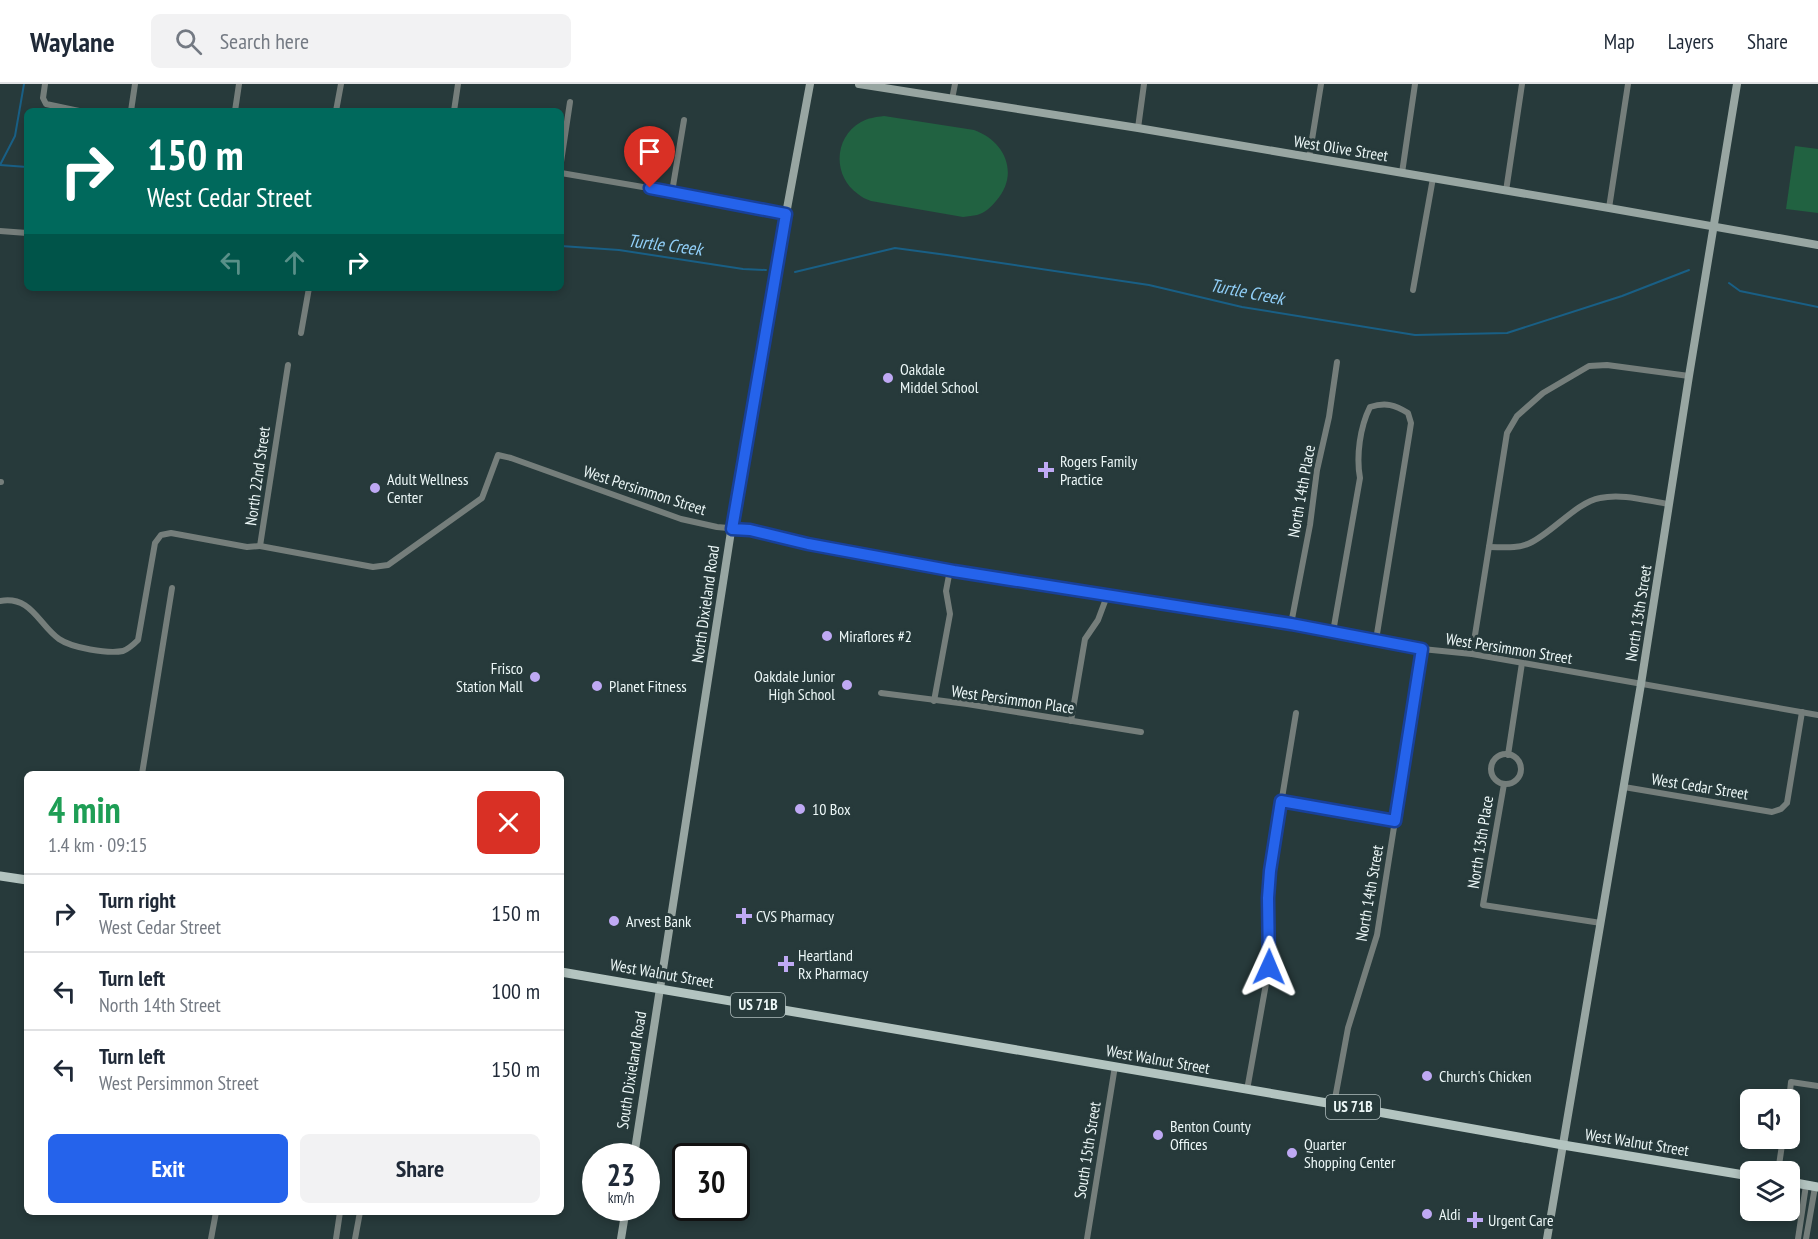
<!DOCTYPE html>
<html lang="en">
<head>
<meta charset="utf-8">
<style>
	:root { --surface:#fff; --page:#f2f2f3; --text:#1f2937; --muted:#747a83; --line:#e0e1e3; --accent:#2563eb }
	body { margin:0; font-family:"PT Sans Narrow",sans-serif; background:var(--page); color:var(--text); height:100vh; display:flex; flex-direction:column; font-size:22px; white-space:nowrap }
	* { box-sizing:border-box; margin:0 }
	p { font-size:20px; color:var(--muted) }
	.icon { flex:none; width:33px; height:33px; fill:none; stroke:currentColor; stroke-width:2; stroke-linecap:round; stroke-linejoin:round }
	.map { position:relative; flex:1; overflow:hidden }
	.details { position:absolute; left:24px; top:687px; width:540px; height:444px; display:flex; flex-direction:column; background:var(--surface); border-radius:9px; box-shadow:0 3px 9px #0003 }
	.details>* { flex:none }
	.hud { position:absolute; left:24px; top:24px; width:540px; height:183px; border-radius:9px; box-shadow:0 3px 9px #0003; background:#00695c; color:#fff; overflow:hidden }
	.buttons { position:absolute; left:1740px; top:1005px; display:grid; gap:12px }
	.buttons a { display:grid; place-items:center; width:60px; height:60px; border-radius:9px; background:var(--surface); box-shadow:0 3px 9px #0003; font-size:30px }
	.speed { position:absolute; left:582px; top:1059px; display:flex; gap:12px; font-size:30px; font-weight:700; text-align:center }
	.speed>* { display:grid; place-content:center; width:78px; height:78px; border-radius:50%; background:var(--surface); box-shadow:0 3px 9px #0003; line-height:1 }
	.speed small { font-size:15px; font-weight:400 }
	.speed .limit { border:3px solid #111; border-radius:9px; background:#fff; color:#111 }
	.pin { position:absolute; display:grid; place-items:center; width:51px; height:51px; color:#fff; margin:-62px -26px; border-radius:50% 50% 50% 0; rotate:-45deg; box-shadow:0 0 6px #0007 }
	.pin .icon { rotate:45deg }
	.me { position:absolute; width:66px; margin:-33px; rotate:1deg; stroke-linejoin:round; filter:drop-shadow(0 0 4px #0008) }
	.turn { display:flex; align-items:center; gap:21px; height:126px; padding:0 24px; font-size:27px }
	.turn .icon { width:78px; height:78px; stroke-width:2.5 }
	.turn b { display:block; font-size:42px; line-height:51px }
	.lanes { display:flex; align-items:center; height:57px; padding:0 24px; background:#0003; justify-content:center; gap:30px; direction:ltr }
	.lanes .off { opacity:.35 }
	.round { display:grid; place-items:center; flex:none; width:63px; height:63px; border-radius:9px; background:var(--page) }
	.overview { display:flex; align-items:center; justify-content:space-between; height:102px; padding:0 24px }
	h1 { font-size:36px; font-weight:700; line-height:45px; color:#1e9e55 }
	.button { display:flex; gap:12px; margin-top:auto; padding:12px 24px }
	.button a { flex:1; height:69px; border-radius:9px; background:var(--accent); color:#fff; font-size:24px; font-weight:700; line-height:69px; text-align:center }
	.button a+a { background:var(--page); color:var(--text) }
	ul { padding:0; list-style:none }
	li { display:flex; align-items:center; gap:18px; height:78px; padding:0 24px; border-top:2px solid var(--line) }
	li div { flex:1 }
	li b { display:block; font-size:22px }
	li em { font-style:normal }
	header { display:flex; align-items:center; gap:36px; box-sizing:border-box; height:84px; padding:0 30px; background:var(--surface); border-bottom:2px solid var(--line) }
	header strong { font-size:28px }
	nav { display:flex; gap:33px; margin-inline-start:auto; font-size:21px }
	.search { width:420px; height:54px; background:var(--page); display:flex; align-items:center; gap:15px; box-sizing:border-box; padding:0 21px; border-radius:9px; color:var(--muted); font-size:22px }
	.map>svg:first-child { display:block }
</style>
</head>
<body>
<header>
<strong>Waylane</strong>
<div class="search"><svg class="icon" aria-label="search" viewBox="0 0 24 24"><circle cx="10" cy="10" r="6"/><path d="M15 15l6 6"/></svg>Search here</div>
<nav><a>Map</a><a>Layers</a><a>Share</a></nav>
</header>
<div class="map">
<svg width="1818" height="1155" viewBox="0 0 1818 1155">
	<rect width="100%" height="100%" fill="#273a3b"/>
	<g fill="#216241">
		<path d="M884 32 974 46C1005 57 1020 90 996 117 991 123 985 129 977 131 973 132 968 132 963 133L871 117C866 115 861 113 858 110 832 92 834 53 861 38 868 34 876 33 884 32Z"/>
		<path d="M1795 62 1818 65V129L1786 125Z"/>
	</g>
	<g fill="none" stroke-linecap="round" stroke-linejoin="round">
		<g stroke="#195f85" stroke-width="2">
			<path d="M0 81 15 52 24 0"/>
			<path d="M0 81 27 83"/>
			<path d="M561 162 619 166 743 185 766 186"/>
			<path d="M795 188 895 164 947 171 1149 201 1242 223 1415 251 1507 249 1622 212 1689 186"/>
			<path d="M1729 199 1740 207 1818 223"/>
		</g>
		<g stroke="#757e7b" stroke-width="6">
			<path d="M45 0 43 14 46 20 79 27"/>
			<path d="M952 15 955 0"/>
			<path d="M131 27 135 0"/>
			<path d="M235 27 239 0"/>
			<path d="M336 27 341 0"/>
			<path d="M454 27 458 0"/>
			<path d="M1138 44 1144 0"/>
			<path d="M1309 74 1321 0"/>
			<path d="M561 78 570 18"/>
			<path d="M561 89 672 108 786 130"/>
			<path d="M1402 89 1415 0"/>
			<path d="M1506 107 1522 0"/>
			<path d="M672 108 684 36"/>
			<path d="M1609 124 1628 0"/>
			<path d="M0 147 27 149"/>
			<path d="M1413 206 1433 94"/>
			<path d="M301 249 309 204"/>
			<path d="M0 398H1"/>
			<path d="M260 462 373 483 388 481 482 414 498 371 511 374 681 435 717 443 750 446 808 460 985 492 1291 540 1422 565 1472 570 1818 631"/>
			<path d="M1489 463C1503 463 1517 465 1530 459 1552 449 1577 418 1600 414 1622 409 1648 417 1669 420"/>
			<path d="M0 517C31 511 39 541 59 555 72 564 108 570 123 567 128 565 134 560 138 556L155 459 161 451 171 449 247 463 260 462 288 281"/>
			<path d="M1291 540 1310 441 1317 386 1329 333 1337 278"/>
			<path d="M1333 548 1360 394C1356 372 1360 343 1370 323 1386 318 1395 321 1408 329L1411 339 1409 352 1376 556"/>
			<path d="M1472 570 1507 349 1517 332 1543 309 1589 282 1607 281 1689 292"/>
			<path d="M881 609 967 620 1141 648"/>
			<path d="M934 617 950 530 946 507 950 486"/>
			<path d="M1071 637 1085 555 1098 536 1107 512"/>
			<circle cx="1506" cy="685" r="15"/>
			<path d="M1508 671 1522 579"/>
			<path d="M142 690 172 504"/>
			<path d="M1504 700 1483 821 1601 839"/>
			<path d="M1624 703 1772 728 1781 725 1787 719 1802 628"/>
			<path d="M1281 717 1395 737"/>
			<path d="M1247 1006 1269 883 1268 814 1270 787 1296 629"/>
			<path d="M1789 1016 1791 998 1818 1002"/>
			<path d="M1334 1020 1348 944 1377 851 1422 565"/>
			<path d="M1778 1088 1783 1054"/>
			<path d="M211 1155 216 1128"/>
			<path d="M336 1155 340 1128"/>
			<path d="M355 1155 360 1128"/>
			<path d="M1087 1155 1115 982"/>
			<path d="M1798 1155 1806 1101"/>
			<path d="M1806 1155 1815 1103"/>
		</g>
		<g stroke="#98a6a2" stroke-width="8">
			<path d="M859 0 1138 44 1609 124 1818 161"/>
			<path d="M634 1072 734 428 763 268 786 130 810 0"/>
			<path d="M621 1155 626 1124"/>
			<path d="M1547 1155 1641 600 1689 292 1737 0"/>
		</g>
		<g stroke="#b3c4c0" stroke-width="9">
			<path d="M0 792 27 796"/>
			<path d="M561 888 1339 1021 1563 1061 1750 1092"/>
			<path d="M1790 1098 1818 1103"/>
		</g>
	</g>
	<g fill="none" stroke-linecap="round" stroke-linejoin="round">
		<g stroke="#184099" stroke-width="15">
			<path id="route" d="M650 104 786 130 732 445 750 446 808 460 954 487 1291 540 1422 565 1395 737 1281 717 1270 787 1268 814 1269 883"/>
		</g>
		<use href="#route" stroke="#2563eb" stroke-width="10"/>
	</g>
	<g fill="#bfa9f4" stroke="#273a3b" stroke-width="2">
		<circle cx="888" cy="294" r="6"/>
		<path d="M1043 377h6v6h6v6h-6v6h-6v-6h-6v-6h6z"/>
		<circle cx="375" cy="404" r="6"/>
		<circle cx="827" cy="552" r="6"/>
		<circle cx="535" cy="593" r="6"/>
		<circle cx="847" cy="601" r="6"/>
		<circle cx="597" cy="602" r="6"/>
		<circle cx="800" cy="725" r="6"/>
		<path d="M741 823h6v6h6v6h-6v6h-6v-6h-6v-6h6z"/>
		<circle cx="614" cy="837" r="6"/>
		<path d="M783 871h6v6h6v6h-6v6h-6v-6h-6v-6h6z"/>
		<circle cx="1427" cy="992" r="6"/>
		<circle cx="1158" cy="1051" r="6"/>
		<circle cx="1292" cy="1069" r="6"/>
		<circle cx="1427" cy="1130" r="6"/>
		<path d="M1472 1127h6v6h6v6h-6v6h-6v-6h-6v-6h6z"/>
	</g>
	<g text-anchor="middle" stroke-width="6" stroke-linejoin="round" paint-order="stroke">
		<g fill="#273a3b" stroke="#b1bebf" stroke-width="1.5">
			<rect x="731" y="909" width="54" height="24" rx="4.5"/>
			<rect x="1326" y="1011" width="54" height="24" rx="4.5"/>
		</g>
		<g font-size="15" font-weight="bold" fill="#ecf7f7">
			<text x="758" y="926">US 71B</text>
			<text x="1353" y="1028">US 71B</text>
		</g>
		<g font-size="16" fill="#ecf7f7" stroke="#273a3b">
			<text transform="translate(1341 64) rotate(9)" y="6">West Olive Street</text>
			<text transform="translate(257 392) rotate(-82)" y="6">North 22nd Street</text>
			<text transform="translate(645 406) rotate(18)" y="6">West Persimmon Street</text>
			<text transform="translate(1301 407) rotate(-80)" y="6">North 14th Place</text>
			<text transform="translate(705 520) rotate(-82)" y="6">North Dixieland Road</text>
			<text transform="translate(1638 529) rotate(-81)" y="6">North 13th Street</text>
			<text transform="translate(1509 564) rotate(9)" y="6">West Persimmon Street</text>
			<text transform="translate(1013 615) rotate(8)" y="6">West Persimmon Place</text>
			<text transform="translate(1700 702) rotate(9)" y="6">West Cedar Street</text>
			<text transform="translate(1480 758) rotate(-81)" y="6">North 13th Place</text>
			<text transform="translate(1369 809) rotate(-80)" y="6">North 14th Street</text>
			<text transform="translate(662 889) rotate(10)" y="6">West Walnut Street</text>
			<text transform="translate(1158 975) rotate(10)" y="6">West Walnut Street</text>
			<text transform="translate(631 986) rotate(-81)" y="6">South Dixieland Road</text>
			<text transform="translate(1637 1058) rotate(9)" y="6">West Walnut Street</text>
			<text transform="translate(1087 1066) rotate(-81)" y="6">South 15th Street</text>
		</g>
		<g font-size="16" fill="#ecf7f7" stroke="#273a3b" text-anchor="start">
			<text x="900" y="291">Oakdale<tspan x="900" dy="18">Middel School</tspan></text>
			<text x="1060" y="383">Rogers Family<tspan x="1060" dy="18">Practice</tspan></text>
			<text x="387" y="401">Adult Wellness<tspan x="387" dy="18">Center</tspan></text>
			<text x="839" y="558">Miraflores #2</text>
			<text x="523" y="590" text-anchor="end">Frisco<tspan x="523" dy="18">Station Mall</tspan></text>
			<text x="835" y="598" text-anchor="end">Oakdale Junior<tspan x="835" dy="18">High School</tspan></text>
			<text x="609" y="608">Planet Fitness</text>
			<text x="812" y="731">10 Box</text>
			<text x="756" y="838">CVS Pharmacy</text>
			<text x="626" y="843">Arvest Bank</text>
			<text x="798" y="877">Heartland<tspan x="798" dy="18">Rx Pharmacy</tspan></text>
			<text x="1439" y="998">Church's Chicken</text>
			<text x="1170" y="1048">Benton County<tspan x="1170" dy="18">Offices</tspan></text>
			<text x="1304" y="1066">Quarter<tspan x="1304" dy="18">Shopping Center</tspan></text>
			<text x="1439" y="1136">Aldi</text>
			<text x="1488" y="1142">Urgent Care</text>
		</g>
		<g font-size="18" font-style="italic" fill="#91cff8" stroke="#273a3b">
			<text transform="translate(665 161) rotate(7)" y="6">Turtle Creek</text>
			<text transform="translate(1247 208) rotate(11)" y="6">Turtle Creek</text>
		</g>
	</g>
</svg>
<div class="buttons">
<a><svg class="icon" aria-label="sound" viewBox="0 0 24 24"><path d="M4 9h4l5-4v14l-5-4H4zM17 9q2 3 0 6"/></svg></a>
<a><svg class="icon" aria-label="layers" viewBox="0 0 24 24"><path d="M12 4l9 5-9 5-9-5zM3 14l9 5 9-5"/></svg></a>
</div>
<div class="speed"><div>23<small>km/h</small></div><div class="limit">30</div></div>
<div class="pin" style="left:650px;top:104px;background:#d93025"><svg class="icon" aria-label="arrive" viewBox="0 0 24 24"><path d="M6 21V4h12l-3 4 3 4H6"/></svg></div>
<svg class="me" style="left:1269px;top:883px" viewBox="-20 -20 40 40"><path d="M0-17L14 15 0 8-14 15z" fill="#2563eb" stroke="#fff" stroke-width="4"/></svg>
<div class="hud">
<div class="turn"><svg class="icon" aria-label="right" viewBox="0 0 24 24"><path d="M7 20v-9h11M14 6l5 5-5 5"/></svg><div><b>150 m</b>West Cedar Street</div></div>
<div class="lanes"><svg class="icon off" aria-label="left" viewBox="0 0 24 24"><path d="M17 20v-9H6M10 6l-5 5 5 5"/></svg><svg class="icon off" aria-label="ahead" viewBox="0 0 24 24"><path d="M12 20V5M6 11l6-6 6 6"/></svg><svg class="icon" aria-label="right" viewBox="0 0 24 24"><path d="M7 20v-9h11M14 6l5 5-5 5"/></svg></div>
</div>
<section class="details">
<div class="overview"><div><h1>4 min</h1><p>1.4 km · 09:15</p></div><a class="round" style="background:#d93025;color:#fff"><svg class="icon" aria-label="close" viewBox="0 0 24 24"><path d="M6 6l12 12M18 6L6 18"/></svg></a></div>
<ul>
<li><svg class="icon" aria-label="right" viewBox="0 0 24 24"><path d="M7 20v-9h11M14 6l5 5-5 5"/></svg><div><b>Turn right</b><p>West Cedar Street</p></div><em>150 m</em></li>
<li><svg class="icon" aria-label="left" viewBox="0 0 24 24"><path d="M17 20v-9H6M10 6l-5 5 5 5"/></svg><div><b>Turn left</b><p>North 14th Street</p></div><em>100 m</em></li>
<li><svg class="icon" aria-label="left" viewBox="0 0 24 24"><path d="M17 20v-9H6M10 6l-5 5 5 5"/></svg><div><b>Turn left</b><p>West Persimmon Street</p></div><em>150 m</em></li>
</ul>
<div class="button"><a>Exit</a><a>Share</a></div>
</section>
</div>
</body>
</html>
